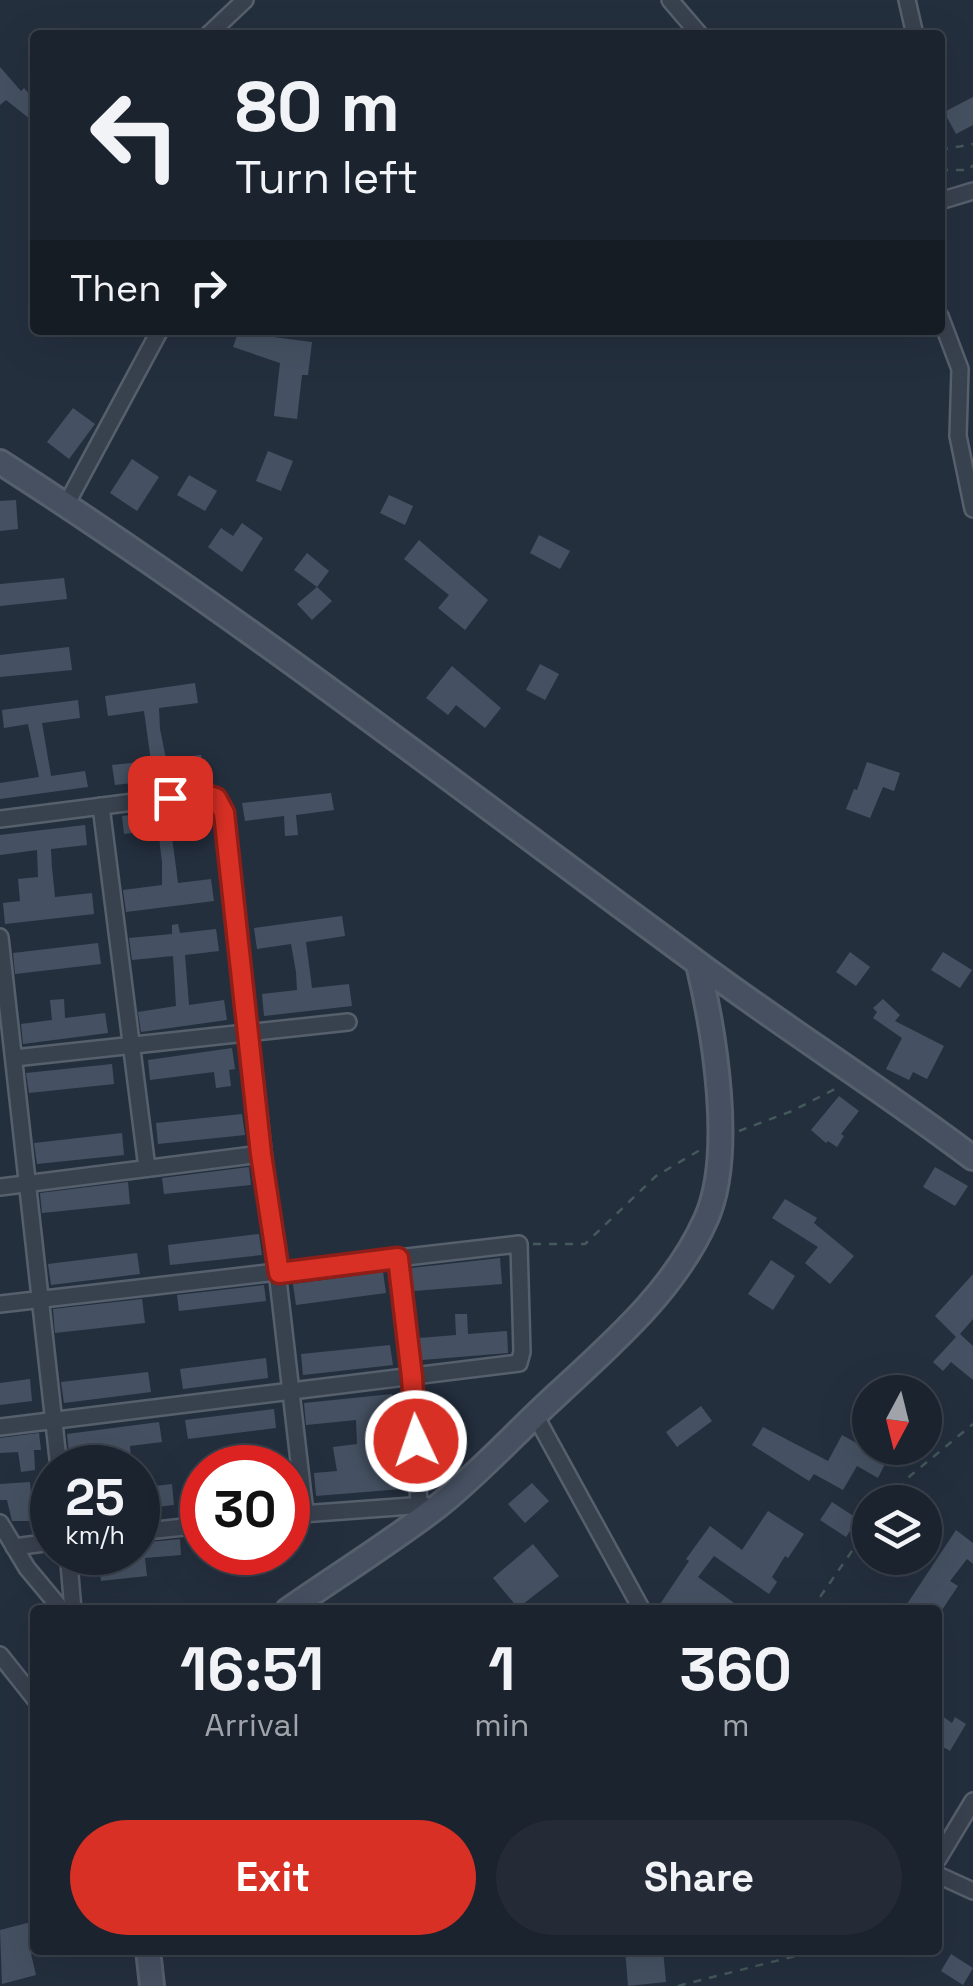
<!DOCTYPE html>
<html lang="en">
<head>
<meta charset="utf-8">
<style>
	:root { --surface:#1b232e; --page:#242b36; --text:#f1f3f6; --muted:#a0a4aa; --line:#39404a; --accent:#d93025 }
	body { margin:0; font-family:"Space Grotesk",sans-serif; background:var(--page); color:var(--text); height:100vh; display:flex; flex-direction:column; font-size:38px; white-space:nowrap }
	* { box-sizing:border-box; margin:0 }
	p { font-size:32px; color:var(--muted) }
	.icon { flex:none; width:55px; height:55px; fill:none; stroke:currentColor; stroke-width:2; stroke-linecap:round; stroke-linejoin:round }
	.map { position:relative; flex:1; overflow:hidden }
	.details { position:absolute; left:30px; top:1605px; width:912px; height:350px; display:flex; flex-direction:column; background:var(--surface); border-radius:10px; box-shadow:0 10px 40px #0002,0 0 0 2px var(--line) }
	.details>* { flex:none }
	.hud { position:absolute; left:30px; top:30px; width:915px; height:305px; border-radius:10px; box-shadow:0 10px 40px #0002,0 0 0 2px var(--line); background:#1b232e; color:var(--text); overflow:hidden }
	.needle { width:65px; rotate:187deg }
	.buttons { position:absolute; left:852px; top:1375px; display:grid; gap:20px }
	.buttons a { display:grid; place-items:center; width:90px; height:90px; border-radius:50%; background:var(--surface); box-shadow:0 10px 40px #0002,0 0 0 2px var(--line); font-size:50px }
	.speed { position:absolute; left:30px; top:1445px; display:flex; gap:20px; font-size:50px; font-weight:700; text-align:center }
	.speed>* { display:grid; place-content:center; width:130px; height:130px; border-radius:50%; background:var(--surface); box-shadow:0 10px 40px #0002,0 0 0 2px var(--line); line-height:1 }
	.speed small { font-size:25px; font-weight:400 }
	.speed .limit { border:15px solid #d22; background:#fff; color:#111 }
	.pin { position:absolute; display:grid; place-items:center; width:85px; height:85px; color:#fff; margin:-42px; border-radius:20px; box-shadow:0 5px 15px #0006 }
	.me { position:absolute; width:110px; margin:-55px; rotate:357deg; stroke-linejoin:round; filter:drop-shadow(0 0 8px #0008) }
	.turn { display:flex; align-items:center; gap:35px; height:210px; padding:0 40px; font-size:45px }
	.turn .icon { width:130px; height:130px; stroke-width:2.5 }
	.turn b { display:block; font-size:70px; line-height:85px }
	.then { display:flex; align-items:center; height:95px; padding:0 40px; background:#0003; gap:20px; font-size:38px }
	.eta { display:flex; justify-content:space-evenly; align-items:center; height:170px; text-align:center }
	.eta b { font-size:60px; font-weight:600; line-height:70px }
	.button { display:flex; gap:20px; margin-top:auto; padding:20px 40px }
	.button a { flex:1; height:115px; border-radius:60px; background:var(--accent); color:#fff; font-size:40px; font-weight:600; line-height:115px; text-align:center }
	.button a+a { background:var(--page); color:var(--text) }
	.map>svg:first-child { display:block }
</style>
</head>
<body>
<div class="map">
<svg width="973" height="1986" viewBox="0 0 973 1986">
	<rect width="100%" height="100%" fill="#242f3e"/>
	<g fill="#455162">
		<path d="M0 67 21 91 24 88 35 100V123L6 100 0 105Z"/>
		<path d="M973 97V125L956 134 944 112Z"/>
		<path d="M239 330H276L273 337 312 342 308 375H302L297 419 274 416 280 363 233 347Z"/>
		<path d="M73 408 95 424 69 459 47 442Z"/>
		<path d="M268 451 293 461 281 491 256 481Z"/>
		<path d="M132 459 159 477 137 511 110 493Z"/>
		<path d="M189 475 217 491 205 511 177 495Z"/>
		<path d="M389 495 413 506 405 525 380 513Z"/>
		<path d="M16 500 18 529 0 531V501Z"/>
		<path d="M242 523 263 538 242 572 208 547 221 528 233 536Z"/>
		<path d="M539 535 570 551 560 569 530 553Z"/>
		<path d="M419 540 488 600 465 630 438 608 449 595 404 559Z"/>
		<path d="M307 553 329 571 317 587 294 570Z"/>
		<path d="M64 578 67 599 0 606V584Z"/>
		<path d="M317 587 332 601 312 620 297 604Z"/>
		<path d="M69 647 72 670 0 677V655Z"/>
		<path d="M540 664 559 674 545 700 526 690Z"/>
		<path d="M452 666 501 708 485 728 456 705 448 715 426 698Z"/>
		<path d="M195 683 198 703 159 708 160 729 166 759 201 755 204 775 115 785 112 765 151 761 144 711 108 716 105 696Z"/>
		<path d="M78 700 80 718 42 723 51 776 85 771 88 787 0 799V783L39 777 28 724 4 728 2 710Z"/>
		<path d="M867 762 900 773 894 791 883 787 870 818 846 809 854 789 857 790Z"/>
		<path d="M331 793 334 810 296 815 298 835 285 836 284 816 245 821 242 803Z"/>
		<path d="M206 806 208 824 171 829 178 883 211 879 214 901 126 912 123 890 162 885V862L158 830 124 834 122 816Z"/>
		<path d="M85 825 87 845 51 849 52 868 55 897 92 893 94 914 5 924 3 903 20 901 18 879 38 877 37 850 0 855V835Z"/>
		<path d="M342 916 345 936 306 942 312 988 349 984 352 1006 264 1016 262 994 297 990 296 972 291 944 257 949 254 928Z"/>
		<path d="M178 924 180 933 216 929 219 951 185 955 189 1005 224 1000 227 1020 141 1032 138 1012 176 1006 173 956 132 960 129 938 172 934V925Z"/>
		<path d="M98 943 101 964 15 974 13 953Z"/>
		<path d="M850 952 870 967 856 986 836 972Z"/>
		<path d="M943 952 972 970 960 988 931 970Z"/>
		<path d="M64 999 65 1018 105 1013 108 1033 23 1044 21 1024 52 1020 50 1000Z"/>
		<path d="M883 999 900 1015 895 1021 944 1046 927 1079 913 1072 909 1080 886 1069 902 1038 873 1018 877 1012 873 1008Z"/>
		<path d="M232 1048 235 1069 229 1070 231 1086 216 1088 214 1072 150 1080 148 1060Z"/>
		<path d="M112 1064 114 1084 29 1093 26 1073Z"/>
		<path d="M839 1096 859 1111 841 1134 844 1136 837 1147 828 1141 826 1143 811 1130Z"/>
		<path d="M242 1114 245 1135 158 1144 156 1123Z"/>
		<path d="M122 1133 124 1155 37 1164 34 1143Z"/>
		<path d="M249 1167 251 1185 164 1194 162 1178Z"/>
		<path d="M935 1167 968 1186 955 1206 923 1187Z"/>
		<path d="M128 1182 130 1204 42 1213 40 1193Z"/>
		<path d="M785 1199 817 1218 814 1223 854 1256 830 1284 805 1263 818 1247 772 1218Z"/>
		<path d="M259 1234 262 1255 170 1265 168 1245Z"/>
		<path d="M137 1253 140 1274 51 1285 48 1264Z"/>
		<path d="M500 1258 502 1284 414 1291 411 1268Z"/>
		<path d="M771 1260 795 1276 773 1310 748 1294Z"/>
		<path d="M383 1272 386 1293 296 1305 293 1284Z"/>
		<path d="M973 1274V1319L960 1334 973 1346V1380L951 1362 943 1371 933 1362 956 1337 935 1316Z"/>
		<path d="M264 1285 266 1301 179 1311 177 1295Z"/>
		<path d="M142 1299 145 1323 55 1333 53 1309Z"/>
		<path d="M455 1314H467L468 1334 507 1331 508 1353 422 1360 419 1338 456 1335Z"/>
		<path d="M390 1345 393 1365 303 1375 301 1354Z"/>
		<path d="M266 1358 268 1378 183 1389 180 1369Z"/>
		<path d="M148 1372 151 1392 64 1403 61 1382Z"/>
		<path d="M30 1379 32 1401 0 1405V1383Z"/>
		<path d="M392 1394 394 1416 370 1419 374 1468 400 1466 402 1489 316 1496 314 1473 337 1471 333 1447 357 1444 356 1420 306 1425 304 1403Z"/>
		<path d="M701 1406 712 1421 677 1447 666 1432Z"/>
		<path d="M274 1409 276 1428 188 1439 185 1420Z"/>
		<path d="M159 1422 162 1442 130 1446 131 1457 117 1458 116 1448 69 1454 67 1434Z"/>
		<path d="M763 1427 828 1461 842 1435 887 1460 878 1478 857 1466 843 1490 814 1474 809 1481 752 1445Z"/>
		<path d="M39 1433 41 1450H34L35 1470 21 1472 18 1452 0 1453V1438Z"/>
		<path d="M30 1482 32 1507H48L49 1521H12L7 1500H0V1484Z"/>
		<path d="M532 1483 549 1501 525 1523 508 1504Z"/>
		<path d="M172 1484 174 1505 138 1509V1488Z"/>
		<path d="M832 1502 858 1519 846 1537 820 1520Z"/>
		<path d="M768 1511 804 1534 788 1558 785 1556 772 1577 777 1582 769 1594 714 1556 698 1577 744 1610H656L689 1561 686 1559 710 1526 742 1550Z"/>
		<path d="M956 1530 973 1543V1564L967 1559 950 1581 958 1586 942 1610H903Z"/>
		<path d="M180 1539 181 1555 145 1558 147 1576 101 1581 96 1552H138V1543Z"/>
		<path d="M533 1544 559 1576 518 1608 493 1578Z"/>
		<path d="M938 1713 952 1723 955 1717 966 1724 950 1751 938 1744Z"/>
		<path d="M35 1921V1953L31 1954 36 1975 2 1984 0 1930Z"/>
		<path d="M625 1950H663L666 1982 628 1986Z"/>
		<path d="M951 1954 973 1968 963 1985 941 1971Z"/>
	</g>
	<g fill="none" stroke-linecap="round" stroke-linejoin="round">
		<g stroke="#565f6c" stroke-width="20">
			<g id="street">
				<path d="M670 0 700 35"/>
				<path d="M907 0 915 35"/>
				<path d="M208 35 245 0"/>
				<path d="M940 201 973 191"/>
				<path d="M940 316 960 369 958 436 973 509"/>
				<path d="M66 505 160 330"/>
				<path d="M101 806 147 1168"/>
				<path d="M0 819 204 793 216 798 224 813 305 1513"/>
				<path d="M0 937 59 1468"/>
				<path d="M14 1058 348 1022"/>
				<path d="M0 1187 261 1154"/>
				<path d="M399 1259 412 1377 419 1505"/>
				<path d="M0 1304 519 1244 522 1352 519 1363 0 1427"/>
				<path d="M535 1415 642 1610"/>
				<path d="M288 1515 425 1505"/>
				<path d="M0 1523 27 1568 62 1610"/>
				<path d="M138 1532 202 1525"/>
				<path d="M14 1547 52 1542"/>
				<path d="M68 1552 73 1610"/>
				<path d="M0 1655 35 1699"/>
				<path d="M938 1859 973 1801"/>
				<path d="M938 1875 973 1891"/>
			</g>
		</g>
		<g stroke="#565f6c" stroke-width="28">
			<g id="secondary">
				<path d="M0 462C240 616 465 792 695 961 786 1029 882 1089 973 1158"/>
				<path d="M288 1610C338 1575 390 1543 438 1506 481 1472 519 1429 560 1392 615 1341 675 1289 706 1219 735 1155 714 1031 698 964"/>
				<path d="M148 1950 152 1986"/>
			</g>
		</g>
		<g stroke="#44595c" stroke-width="2.5" stroke-dasharray="8 8" stroke-linecap="butt">
			<path d="M940 150 973 144"/>
			<path d="M940 170H969L973 165"/>
			<path d="M739 1131 792 1111 841 1086"/>
			<path d="M533 1244H585L656 1176 700 1150"/>
			<path d="M888 1502 910 1476 973 1424"/>
			<path d="M811 1610 870 1525"/>
			<path d="M678 1986 795 1956 801 1950"/>
		</g>
		<use href="#street" stroke="#38414e" stroke-width="15"/>
		<use href="#secondary" stroke="#465061" stroke-width="22"/>
	</g>
	<g fill="none" stroke-linecap="round" stroke-linejoin="round">
		<g stroke="#8d1f18" stroke-width="25">
			<path id="route" d="M170 798 204 794 216 798 224 813 261 1154 279 1273 398 1258 412 1377 416 1441"/>
		</g>
		<use href="#route" stroke="#d93025" stroke-width="18"/>
	</g>
</svg>
<div class="buttons">
<a><svg class="needle" viewBox="-14 -14 28 28"><path d="M0-13l5 13h-10z" fill="#e53935"/><path d="M0 13l5-13h-10z" fill="#a0a4aa"/></svg></a>
<a><svg class="icon" aria-label="layers" viewBox="0 0 24 24"><path d="M12 4l9 5-9 5-9-5zM3 14l9 5 9-5"/></svg></a>
</div>
<div class="speed"><div>25<small>km/h</small></div><div class="limit">30</div></div>
<div class="pin" style="left:170px;top:798px;background:#d93025"><svg class="icon" aria-label="arrive" viewBox="0 0 24 24"><path d="M6 21V4h12l-3 4 3 4H6"/></svg></div>
<svg class="me" style="left:416px;top:1441px" viewBox="-20 -20 40 40"><circle r="17" fill="#d93025" stroke="#fff" stroke-width="3"/><path d="M0-11L8 9 0 5-8 9z" fill="#fff"/></svg>
<div class="hud">
<div class="turn"><svg class="icon" aria-label="left" viewBox="0 0 24 24"><path d="M17 20v-9H6M10 6l-5 5 5 5"/></svg><div><b>80 m</b>Turn left</div></div>
<div class="then">Then<svg class="icon" aria-label="right" viewBox="0 0 24 24"><path d="M7 20v-9h11M14 6l5 5-5 5"/></svg></div>
</div>
<section class="details">
<div class="eta">
<div><b>16:51</b><p>Arrival</p></div>
<div><b>1</b><p>min</p></div>
<div><b>360</b><p>m</p></div>
</div>
<div class="button"><a>Exit</a><a>Share</a></div>
</section>
</div>
</body>
</html>
